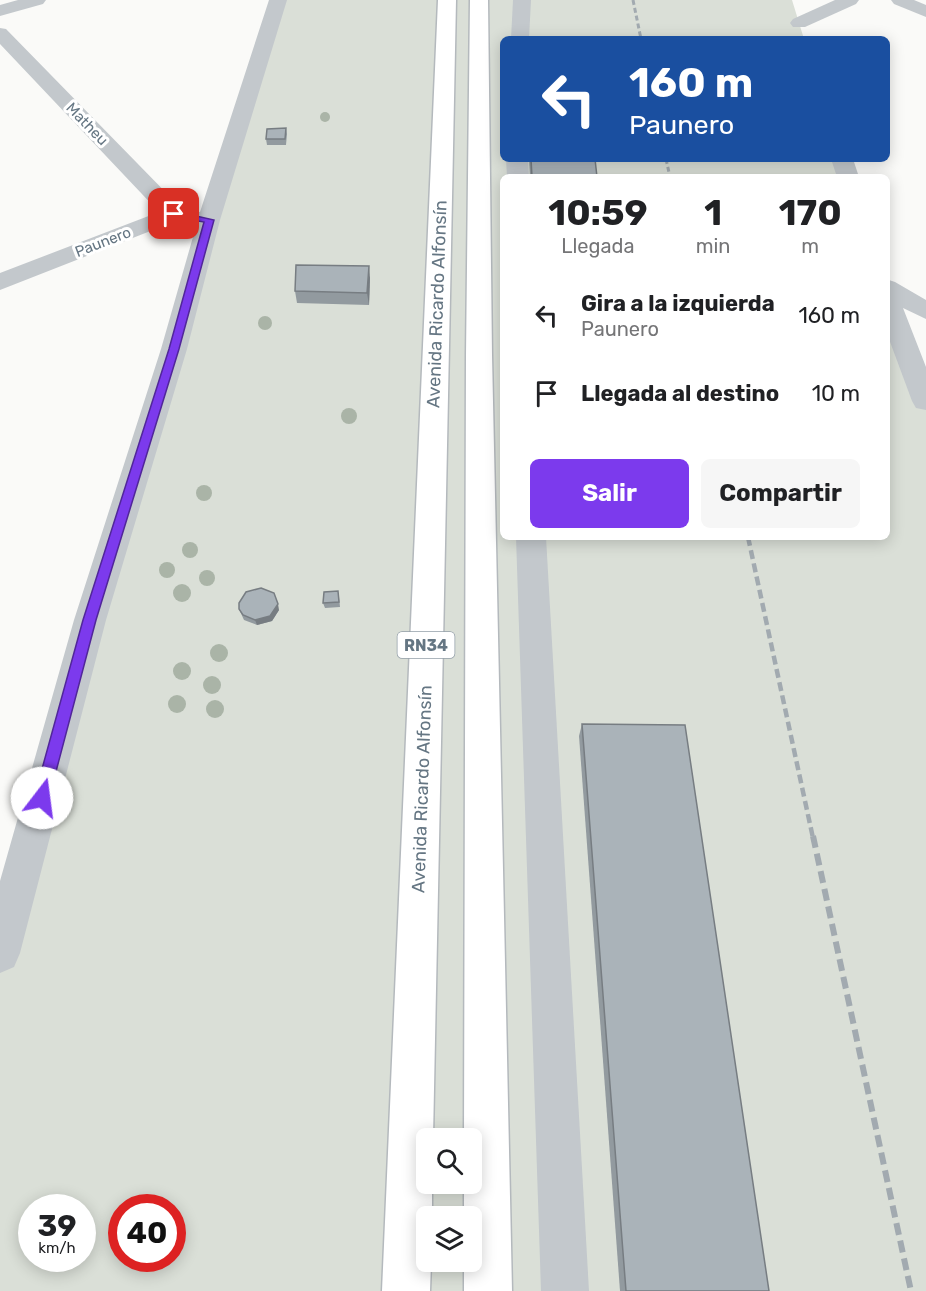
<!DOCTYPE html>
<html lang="es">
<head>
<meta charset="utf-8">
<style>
	:root { --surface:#fff; --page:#f6f6f6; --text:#202124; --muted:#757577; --accent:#7c3aed }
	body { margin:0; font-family:Rubik,sans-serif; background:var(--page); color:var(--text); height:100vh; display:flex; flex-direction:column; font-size:22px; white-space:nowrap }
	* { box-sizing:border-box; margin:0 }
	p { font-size:20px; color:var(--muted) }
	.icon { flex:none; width:33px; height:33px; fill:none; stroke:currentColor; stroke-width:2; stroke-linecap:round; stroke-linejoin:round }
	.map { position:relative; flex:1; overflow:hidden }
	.panel { position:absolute; left:500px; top:174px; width:390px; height:366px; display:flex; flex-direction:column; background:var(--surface); border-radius:9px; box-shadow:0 3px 15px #0003 }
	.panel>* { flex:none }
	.hud { position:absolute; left:500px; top:36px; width:390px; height:126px; border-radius:9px; box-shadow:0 3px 15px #0003; background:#1a4fa0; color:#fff; overflow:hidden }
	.buttons { position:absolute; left:416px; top:1128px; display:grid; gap:12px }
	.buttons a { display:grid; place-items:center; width:66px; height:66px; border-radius:9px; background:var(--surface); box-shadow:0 3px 15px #0003; font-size:30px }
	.speed { position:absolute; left:18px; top:1194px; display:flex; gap:12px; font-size:30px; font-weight:700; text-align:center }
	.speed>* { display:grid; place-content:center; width:78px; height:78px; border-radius:50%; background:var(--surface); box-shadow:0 3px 15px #0003; line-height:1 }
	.speed small { font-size:15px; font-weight:400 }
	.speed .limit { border:9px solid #d22; background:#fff; color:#111 }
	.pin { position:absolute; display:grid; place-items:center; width:51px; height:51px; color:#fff; margin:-26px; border-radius:12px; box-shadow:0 3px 9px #0006 }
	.me { position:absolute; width:66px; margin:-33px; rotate:15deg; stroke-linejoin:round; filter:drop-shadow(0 0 4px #0008) }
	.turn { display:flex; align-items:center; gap:21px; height:126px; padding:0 30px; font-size:27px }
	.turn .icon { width:78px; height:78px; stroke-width:2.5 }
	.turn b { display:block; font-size:42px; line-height:51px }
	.eta { display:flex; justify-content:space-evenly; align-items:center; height:102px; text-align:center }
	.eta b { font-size:36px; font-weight:700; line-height:42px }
	.primary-button { display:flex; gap:12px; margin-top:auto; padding:12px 30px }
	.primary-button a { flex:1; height:69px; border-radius:9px; background:var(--accent); color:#fff; font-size:24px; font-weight:700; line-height:69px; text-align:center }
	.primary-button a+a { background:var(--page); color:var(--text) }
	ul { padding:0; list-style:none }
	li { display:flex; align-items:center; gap:18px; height:78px; padding:0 30px }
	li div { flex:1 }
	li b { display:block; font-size:22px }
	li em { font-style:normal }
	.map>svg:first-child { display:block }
</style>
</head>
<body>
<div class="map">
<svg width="926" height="1291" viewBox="0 0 926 1291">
	<rect width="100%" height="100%" fill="#fafaf8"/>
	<path fill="#dadfd7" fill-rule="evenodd" d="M278 0H792L804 39H502V159H842L848 177H502V537H886L887 297 926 401V1291H0V953ZM426 1138H471V1184H426ZM32 1208H82V1258H32ZM122 1208H172V1258H122ZM426 1216H471V1262H426Z"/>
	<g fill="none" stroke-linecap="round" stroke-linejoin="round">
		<g stroke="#b4b9bd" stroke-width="3">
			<g id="highway">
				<path d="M438 0H456L433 1138H426V1184H432V1216H426V1262H431L430 1291H382Z"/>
				<path d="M470 0H488L492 355 512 1291H464V1262H471V1216H464V1184H471V1138H464L466 355Z"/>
			</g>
		</g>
		<g fill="#c3c8cc" fill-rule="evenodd">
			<path d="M18 0H46L43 4 0 16V5Z"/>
			<path d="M269 0H287L220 220 187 349 106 620 20 953 14 967 0 973V881L74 620 161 349 197 223 176 221 0 290V273L159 212 0 44V28L6 29 181 208 200 212Z"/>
			<path d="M513 0H531L529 39H511Z"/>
			<path d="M835 0H859L856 4 805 27H793L790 23 793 19Z"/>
			<path d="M891 0H914L926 5V17L894 4Z"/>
			<path d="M506 159H528L529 177H507Z"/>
			<path d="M831 159H853L859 177H837Z"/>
			<path d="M886 279 895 282 926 300V319L903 308 926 367V410L916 408 912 401 886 331Z"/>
			<path d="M516 537H546L589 1291H541Z"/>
		</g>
		<use href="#highway" fill="#fff" fill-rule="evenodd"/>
		<g stroke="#a2aab0" stroke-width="3" stroke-dasharray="5 3" stroke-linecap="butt">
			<path d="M633 0 641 39"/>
			<path d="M666 159 670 177"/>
		</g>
		<path stroke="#a2aab0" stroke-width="4.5" stroke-dasharray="9 4.5" stroke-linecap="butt" d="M748 537 813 838"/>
		<path stroke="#a2aab0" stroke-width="6" stroke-dasharray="12 6" stroke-linecap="butt" d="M813 836 911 1291"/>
	</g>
	<g fill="#aab4a7">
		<circle cx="325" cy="117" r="5"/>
		<circle cx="265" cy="323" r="7"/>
		<circle cx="349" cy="416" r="8"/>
		<circle cx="204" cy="493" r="8"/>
		<circle cx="190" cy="550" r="8"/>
		<circle cx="167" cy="570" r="8"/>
		<circle cx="207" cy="578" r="8"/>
		<circle cx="182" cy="593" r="9"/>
		<circle cx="219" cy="653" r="9"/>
		<circle cx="182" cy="671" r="9"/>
		<circle cx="212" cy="685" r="9"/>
		<circle cx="177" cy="704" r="9"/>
		<circle cx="215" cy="709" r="9"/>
	</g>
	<g fill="#929a9f">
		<path d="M286 128 287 134 286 145H267L266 139Z"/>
		<path d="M529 159H595L597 177H530Z"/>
		<path d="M370 278 369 305 297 303 295 291Z"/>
		<path d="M339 597 340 607 325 608 323 603Z"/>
		<path d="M239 609 279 610 272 621 257 625 244 620Z"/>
		<path d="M582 724 769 1291H620L579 736Z"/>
	</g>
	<g fill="#777d82">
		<path d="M369 266 370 278 369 305 367 293Z"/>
		<path d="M278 604 279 610 272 621 257 625 255 620Z"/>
	</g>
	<g fill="#aab3b9" stroke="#777d82" stroke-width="1.5">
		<path d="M286 128 285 139H266L267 129Z"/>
		<path d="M531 159H595L597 177H532Z"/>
		<path d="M296 265 369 266 367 293 295 291Z"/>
		<path d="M261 588 274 593 278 604 270 616 255 620 243 615 239 609V603L246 592Z"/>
		<path d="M338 591 339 602 323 603 324 592Z"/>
		<path d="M582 724 685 725 769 1291H626Z"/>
	</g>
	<path fill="#7c3aed" stroke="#51269a" stroke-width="1.5" d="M174 211 214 220 179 349 96 620 49 798 47 803 42 805 36 803 34 798 83 620 169 349 204 222 171 216 170 214Z"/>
	<g text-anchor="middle" stroke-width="6" stroke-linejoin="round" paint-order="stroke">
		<g font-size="15" fill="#657683" stroke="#fff">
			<text transform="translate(87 124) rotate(46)" y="5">Matheu</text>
			<text transform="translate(103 242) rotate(-21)" y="5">Paunero</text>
		</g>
		<rect fill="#fff" stroke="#939fa8" stroke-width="1.5" x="397.5" y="632" width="57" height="26" rx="4.5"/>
		<g font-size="16" font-weight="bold" fill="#657683">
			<text x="426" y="651">RN34</text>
		</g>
		<g font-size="18" fill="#657683" stroke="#fff">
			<text transform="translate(437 304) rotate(-88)" y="6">Avenida Ricardo Alfonsín</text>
			<text transform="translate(422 789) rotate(-88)" y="6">Avenida Ricardo Alfonsín</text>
		</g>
	</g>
</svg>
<div class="buttons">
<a><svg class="icon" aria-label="search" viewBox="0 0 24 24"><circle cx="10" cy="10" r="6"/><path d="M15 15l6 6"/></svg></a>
<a><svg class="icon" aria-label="layers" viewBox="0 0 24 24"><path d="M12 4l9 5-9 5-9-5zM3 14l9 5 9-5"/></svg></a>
</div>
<div class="speed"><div>39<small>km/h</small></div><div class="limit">40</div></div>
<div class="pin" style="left:174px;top:214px;background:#d93025"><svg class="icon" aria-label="arrive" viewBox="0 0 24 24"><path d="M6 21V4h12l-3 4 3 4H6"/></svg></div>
<svg class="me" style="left:42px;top:798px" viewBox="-20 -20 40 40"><circle r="19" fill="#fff"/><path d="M0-13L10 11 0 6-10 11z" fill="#7c3aed"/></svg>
<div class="hud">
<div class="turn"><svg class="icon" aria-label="left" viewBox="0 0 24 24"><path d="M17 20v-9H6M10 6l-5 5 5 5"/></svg><div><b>160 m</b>Paunero</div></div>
</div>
<section class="panel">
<div class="eta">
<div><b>10:59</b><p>Llegada</p></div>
<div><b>1</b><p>min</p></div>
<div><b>170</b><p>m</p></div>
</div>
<ul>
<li><svg class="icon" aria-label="left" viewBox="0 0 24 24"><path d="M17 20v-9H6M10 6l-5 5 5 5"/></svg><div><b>Gira a la izquierda</b><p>Paunero</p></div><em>160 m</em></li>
<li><svg class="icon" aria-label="arrive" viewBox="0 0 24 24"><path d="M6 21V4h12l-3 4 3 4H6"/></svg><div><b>Llegada al destino</b></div><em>10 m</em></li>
</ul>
<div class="primary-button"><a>Salir</a><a>Compartir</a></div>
</section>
</div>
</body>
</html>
